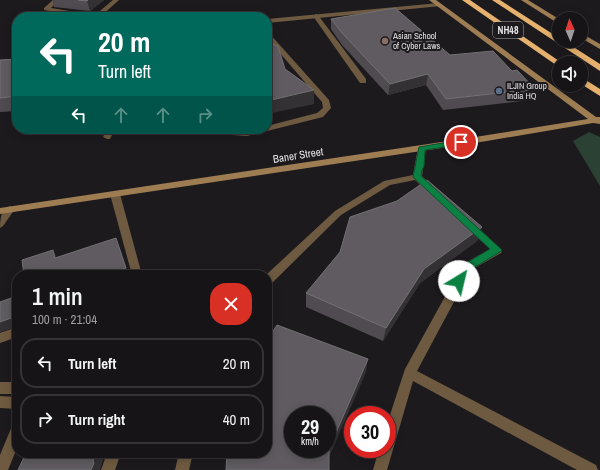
<!DOCTYPE html>
<html lang="en">
<head>
<meta charset="utf-8">
<style>
	:root { --surface:#161416; --page:#1f1d1f; --text:#f1f3f6; --muted:#9e9ea1; --line:#353335 }
	body { margin:0; font-family:"Archivo Narrow",sans-serif; background:var(--page); color:var(--text); height:100vh; display:flex; flex-direction:column; font-size:15px; white-space:nowrap }
	* { box-sizing:border-box; margin:0 }
	p { font-size:13px; color:var(--muted) }
	.icon { flex:none; width:22px; height:22px; fill:none; stroke:currentColor; stroke-width:2; stroke-linecap:round; stroke-linejoin:round }
	.map { position:relative; flex:1; overflow:hidden }
	.details { position:absolute; left:12px; top:270px; width:260px; height:188px; display:flex; flex-direction:column; background:var(--surface); border-radius:16px; box-shadow:0 2px 10px #0003,0 0 0 1px var(--line) }
	.details>* { flex:none }
	.hud { position:absolute; left:12px; top:12px; width:260px; height:122px; border-radius:16px; box-shadow:0 2px 10px #0003,0 0 0 1px var(--line); background:#00695c; color:#fff; overflow:hidden }
	.needle { width:26px; rotate:357deg }
	.buttons { position:absolute; left:552px; top:12px; display:grid; gap:8px }
	.buttons a { display:grid; place-items:center; width:36px; height:36px; border-radius:50%; background:var(--surface); box-shadow:0 2px 10px #0003,0 0 0 1px var(--line); font-size:20px }
	.speed { position:absolute; left:284px; top:406px; display:flex; gap:8px; font-size:20px; font-weight:700; text-align:center }
	.speed>* { display:grid; place-content:center; width:52px; height:52px; border-radius:50%; background:var(--surface); box-shadow:0 2px 10px #0003,0 0 0 1px var(--line); line-height:1 }
	.speed small { font-size:10px; font-weight:400 }
	.speed .limit { border:6px solid #d22; background:#fff; color:#111 }
	.pin { position:absolute; display:grid; place-items:center; width:34px; height:34px; color:#fff; margin:-17px; border:2px solid #fff; border-radius:50%; box-shadow:0 1px 4px #0007 }
	.me { position:absolute; width:44px; margin:-22px; rotate:36deg; stroke-linejoin:round; filter:drop-shadow(0 0 3px #0008) }
	.turn { display:flex; align-items:center; gap:14px; height:84px; padding:0 20px; font-size:18px }
	.turn .icon { width:52px; height:52px; stroke-width:2.5 }
	.turn b { display:block; font-size:28px; line-height:34px }
	.lanes { display:flex; align-items:center; height:38px; padding:0 20px; background:#0003; justify-content:center; gap:20px; direction:ltr }
	.lanes .off { opacity:.35 }
	.round { display:grid; place-items:center; flex:none; width:42px; height:42px; border-radius:16px; background:var(--page) }
	.summary { display:flex; align-items:center; justify-content:space-between; height:68px; padding:0 20px }
	h1 { font-size:24px; font-weight:600; line-height:30px }
	ul { padding:0; list-style:none }
	li { display:flex; align-items:center; gap:12px; height:50px; margin:0 8px 6px; padding:0 12px; border:2px solid var(--line); border-radius:16px }
	li div { flex:1 }
	li b { display:block; font-size:15px }
	li em { font-style:normal }
	.map>svg:first-child { display:block }
</style>
</head>
<body>
<div class="map">
<svg width="600" height="470" viewBox="0 0 600 470">
	<rect width="100%" height="100%" fill="#1d1a1e"/>
	<path fill="#2a4133" d="M589 132 600 137V186L573 141Z"/>
	<g fill="none" stroke-linecap="round" stroke-linejoin="round">
		<g fill="#6e5a40" fill-rule="evenodd">
			<path d="M316 14 318 15 366 79V83H360L313 16Z"/>
			<path d="M107 129H115L110 139H107L103 137Z"/>
			<path d="M10 206 15 209 3 226 0 228C0 219 1 209 10 206Z"/>
		</g>
		<g fill="#6e5a40" fill-rule="evenodd">
			<path d="M53 0H59L51 8 95 15 113 0H119L100 17H85L44 10V8Z"/>
			<path d="M439 3 442 5 441 6 267 23V19Z"/>
			<path d="M267 32 269 33 329 100 331 108 323 117 247 136 232 135 224 129 247 132 257 129H267V126L317 113 323 108 322 102 267 38Z"/>
			<path d="M422 145 426 148 422 176 438 192 436 194H430L415 180 390 185 341 215 271 284 267 285 266 275 335 211 384 181 413 175 418 148Z"/>
			<path d="M115 191 120 194 142 275H132L110 194Z"/>
			<path d="M470 221 473 223 502 250 501 253 471 270 417 371 596 465 598 470H577L413 381 387 470H373L379 449H387V424L405 369 463 264 490 249 467 227 465 225 467 223Z"/>
			<path d="M17 327V337L0 343V333Z"/>
			<rect x="0" y="382" width="17" height="12"/>
			<path d="M0 396 17 397V409L0 408Z"/>
			<path d="M17 424V448L8 470H0V455L12 426Z"/>
			<path d="M107 453H121L115 470H101Z"/>
			<path d="M179 453H193L189 470H175Z"/>
		</g>
		<g fill="#9e7d53" fill-rule="evenodd">
			<path d="M429 0H436L596 117H600V124L593 123 475 143 0 214V208L475 137 588 119Z"/>
			<path d="M521 0H528L559 19V24Z"/>
			<path d="M581 33 600 44V49L581 38Z"/>
		</g>
		<g fill="#e6b16e" fill-rule="evenodd">
			<path d="M462 0H470L562 63H559V67Z"/>
			<path d="M492 0H500L559 38V41H564L600 64V71Z"/>
			<path d="M581 77 600 89V96L581 84Z"/>
		</g>
	</g>
	<g fill="#4f4b50">
		<path d="M52 0H104L90 11 54 7Z"/>
		<path d="M331 19 450 55 512 71 535 89 531 100 443 110 426 85 388 95 342 45 331 29Z"/>
		<path d="M17 59V111L0 112V60Z"/>
		<path d="M482 227 477 241 420 283 383 341 306 307V293Z"/>
		<path d="M17 296V326L0 332V302Z"/>
		<path d="M17 431V445L12 441Z"/>
	</g>
	<g fill="#343135">
		<path d="M88 0H104L90 11 87 1Z"/>
		<path d="M428 74 426 85 388 95 390 84Z"/>
		<path d="M314 90V104L267 114V101Z"/>
		<path d="M482 227 477 241 420 283 383 341 386 328 424 269Z"/>
		<path d="M116 238 129 275H116L115 272Z"/>
		<path d="M53 250 57 258H55Z"/>
		<path d="M17 317V325L13 319Z"/>
		<path d="M11 318 16 326 0 332V322Z"/>
		<path d="M368 359 366 372 328 460 329 449Z"/>
		<path d="M96 453H105L100 470H91L93 461Z"/>
	</g>
	<g fill="#5f5b60" stroke="#737074" fill-rule="evenodd">
		<path d="M78 0H88L87 1Z"/>
		<path d="M395 8 450 55 493 51 512 71 517 70 535 89 446 99 428 74 390 84 343 34 331 19Z"/>
		<path d="M267 43 278 46 285 69 314 90 267 101Z"/>
		<path d="M17 59V93L16 96 0 98V60Z"/>
		<path d="M427 180 482 227 424 269 386 328 306 293 340 252 350 217 397 201Z"/>
		<path d="M116 238 126 268 115 272 116 274 114 275H24L22 260 53 250 55 258Z"/>
		<path d="M17 296V317L13 319 11 318 0 322V302Z"/>
		<path d="M277 325 368 359 329 449V470H226L227 453H267V340ZM293 415H327V449H293Z"/>
		<path d="M17 431V441H12Z"/>
		<path d="M26 453H96L93 461 94 463 91 470H18Z"/>
	</g>
	<path fill="#0b8043" stroke="#07532c" d="M461 140 465 142 464 144 425 150 424 166 422 170 421 176 502 250 500 252 470 270 463 283H456L454 281 463 265 490 249 413 177 419 147Z"/>
	<circle fill="#8d6e63" stroke="#1d1a1e" stroke-width="1.5" cx="385" cy="41" r="4"/>
	<circle fill="#5c6f8a" stroke="#1d1a1e" stroke-width="1.5" cx="499" cy="91" r="4"/>
	<g text-anchor="middle" stroke-width="4" stroke-linejoin="round" paint-order="stroke">
		<g font-size="9" fill="#e2e0e3" stroke="#1d1a1e" text-anchor="start">
			<text x="393" y="39">Asian School<tspan x="393" dy="10">of Cyber Laws</tspan></text>
			<text x="507" y="89">ILJIN Group<tspan x="507" dy="10">India HQ</tspan></text>
		</g>
		<rect fill="#1d1a1e" stroke="#a7a5a8" stroke-width="1" x="493" y="22" width="30" height="16" rx="3"/>
		<g font-size="10" font-weight="bold" fill="#e2e0e3">
			<text x="508" y="34">NH48</text>
		</g>
		<g font-size="11" fill="#e2e0e3" stroke="#1d1a1e">
			<text transform="translate(298 155) rotate(-9)" y="4">Baner Street</text>
		</g>
	</g>
</svg>
<div class="buttons">
<a><svg class="needle" viewBox="-14 -14 28 28"><path d="M0-13l5 13h-10z" fill="#e53935"/><path d="M0 13l5-13h-10z" fill="#9e9ea1"/></svg></a>
<a><svg class="icon" aria-label="sound" viewBox="0 0 24 24"><path d="M4 9h4l5-4v14l-5-4H4zM17 9q2 3 0 6"/></svg></a>
</div>
<div class="speed"><div>29<small>km/h</small></div><div class="limit">30</div></div>
<div class="pin" style="left:461px;top:142px;background:#d93025"><svg class="icon" aria-label="arrive" viewBox="0 0 24 24"><path d="M6 21V4h12l-3 4 3 4H6"/></svg></div>
<svg class="me" style="left:459px;top:281px" viewBox="-20 -20 40 40"><circle r="19" fill="#fff"/><path d="M0-13L10 11 0 6-10 11z" fill="#0b8043"/></svg>
<div class="hud">
<div class="turn"><svg class="icon" aria-label="left" viewBox="0 0 24 24"><path d="M17 20v-9H6M10 6l-5 5 5 5"/></svg><div><b>20 m</b>Turn left</div></div>
<div class="lanes"><svg class="icon" aria-label="left" viewBox="0 0 24 24"><path d="M17 20v-9H6M10 6l-5 5 5 5"/></svg><svg class="icon off" aria-label="ahead" viewBox="0 0 24 24"><path d="M12 20V5M6 11l6-6 6 6"/></svg><svg class="icon off" aria-label="ahead" viewBox="0 0 24 24"><path d="M12 20V5M6 11l6-6 6 6"/></svg><svg class="icon off" aria-label="right" viewBox="0 0 24 24"><path d="M7 20v-9h11M14 6l5 5-5 5"/></svg></div>
</div>
<section class="details">
<div class="summary"><div><h1>1 min</h1><p>100 m · 21:04</p></div><a class="round" style="background:#d93025;color:#fff"><svg class="icon" aria-label="close" viewBox="0 0 24 24"><path d="M6 6l12 12M18 6L6 18"/></svg></a></div>
<ul>
<li><svg class="icon" aria-label="left" viewBox="0 0 24 24"><path d="M17 20v-9H6M10 6l-5 5 5 5"/></svg><div><b>Turn left</b></div><em>20 m</em></li>
<li><svg class="icon" aria-label="right" viewBox="0 0 24 24"><path d="M7 20v-9h11M14 6l5 5-5 5"/></svg><div><b>Turn right</b></div><em>40 m</em></li>
</ul>
</section>
</div>
</body>
</html>
